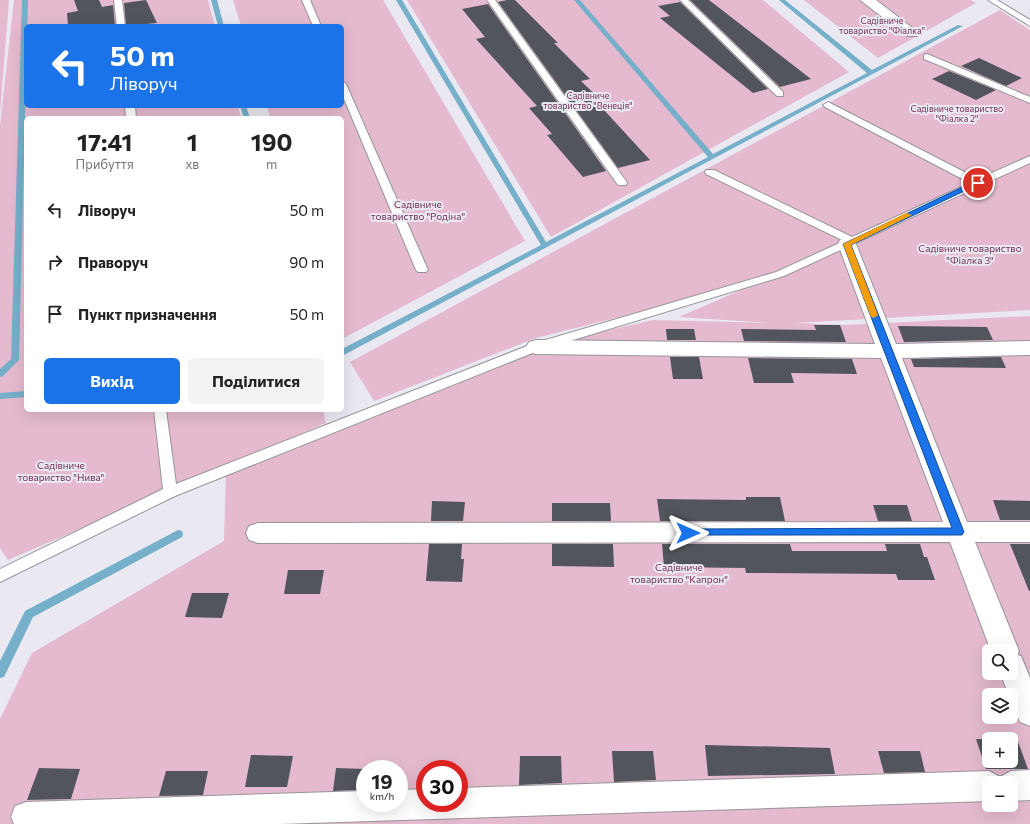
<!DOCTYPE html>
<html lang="uk">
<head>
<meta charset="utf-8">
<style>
	:root { --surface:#fff; --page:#f2f2f2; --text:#222; --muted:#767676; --accent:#1a73e8 }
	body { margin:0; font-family:Commissioner,sans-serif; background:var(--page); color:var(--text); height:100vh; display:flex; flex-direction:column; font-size:15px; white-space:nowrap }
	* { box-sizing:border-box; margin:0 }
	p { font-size:13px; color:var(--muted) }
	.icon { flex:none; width:22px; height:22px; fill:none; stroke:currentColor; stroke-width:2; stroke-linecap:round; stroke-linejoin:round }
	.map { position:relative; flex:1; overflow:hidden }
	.details { position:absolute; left:24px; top:116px; width:320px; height:296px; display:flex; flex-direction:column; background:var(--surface); border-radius:6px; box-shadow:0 4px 16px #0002 }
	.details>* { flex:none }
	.banner { position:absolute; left:24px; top:24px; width:320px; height:84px; border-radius:6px; box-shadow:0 4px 16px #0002; background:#1a73e8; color:#fff; overflow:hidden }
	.buttons { position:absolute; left:982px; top:644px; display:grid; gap:8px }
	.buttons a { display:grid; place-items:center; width:36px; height:36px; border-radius:6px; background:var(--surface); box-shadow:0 4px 16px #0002; font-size:20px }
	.speed { position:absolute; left:356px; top:760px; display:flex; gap:8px; font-size:20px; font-weight:700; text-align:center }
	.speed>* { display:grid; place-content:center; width:52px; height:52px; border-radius:50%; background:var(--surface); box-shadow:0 4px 16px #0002; line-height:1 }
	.speed small { font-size:10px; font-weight:400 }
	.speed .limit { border:6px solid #d22; background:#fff; color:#111 }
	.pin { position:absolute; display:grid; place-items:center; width:34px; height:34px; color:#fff; margin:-17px; border:2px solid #fff; border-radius:50%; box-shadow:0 1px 4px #0007 }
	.me { position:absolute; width:44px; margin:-22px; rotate:90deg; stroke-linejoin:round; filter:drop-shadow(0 0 3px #0008) }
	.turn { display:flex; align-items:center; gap:14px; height:84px; padding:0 20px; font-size:18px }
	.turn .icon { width:52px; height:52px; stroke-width:2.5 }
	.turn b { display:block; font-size:28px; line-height:34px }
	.eta { display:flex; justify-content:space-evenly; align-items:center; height:68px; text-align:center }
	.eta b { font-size:24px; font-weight:700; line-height:28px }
	.cta { display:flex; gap:8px; margin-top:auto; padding:8px 20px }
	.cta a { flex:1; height:46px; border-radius:6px; background:var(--accent); color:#fff; font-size:16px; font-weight:700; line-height:46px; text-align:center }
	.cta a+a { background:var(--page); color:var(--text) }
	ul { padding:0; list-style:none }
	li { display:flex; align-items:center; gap:12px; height:52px; padding:0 20px }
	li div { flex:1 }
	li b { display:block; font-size:15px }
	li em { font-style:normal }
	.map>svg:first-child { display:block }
</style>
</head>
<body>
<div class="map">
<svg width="1030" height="824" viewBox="0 0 1030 824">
	<rect width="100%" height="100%" fill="#eae9f1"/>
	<g fill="#e5bace" fill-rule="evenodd">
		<path d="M0 0H9L0 114Z"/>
		<path d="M14 0H208L215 26H26V106H238L241 118H26V410H323L326 423 8 560 0 548V125Z"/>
		<path d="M233 0H383L525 241 342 339V118H270L267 106H342V26H241Z"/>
		<path d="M407 0H763L849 72 551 237Z"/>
		<path d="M804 0H971L976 3 878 58Z"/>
		<path d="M1000 10 1030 30V159L915 212 738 287 536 338 374 401 350 362Z"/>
		<path d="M1030 163V310L795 323 843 325 1030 316V824H0V719L32 653 224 541 226 470 536 347 653 320 770 323 679 317ZM989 651H1011V673H989ZM989 695H1011V717H989ZM989 739H1011V761H989ZM365 769H399V803H365ZM425 769H459V803H425ZM989 783H1011V805H989Z"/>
	</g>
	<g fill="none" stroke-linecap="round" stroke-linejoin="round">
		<g fill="#75afca" fill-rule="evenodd">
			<path d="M22 0H28L19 360 3 376 0 377V369L11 359Z"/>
			<path d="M211 0H217L224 26H218Z"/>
			<path d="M396 0H402L546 242 708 157 574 0H580L713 154 867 73 779 0H785L872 70 958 25 963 26 342 356V349L541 245Z"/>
			<path d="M240 106H246L250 118H244Z"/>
			<path d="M26 391V397L0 399V393Z"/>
			<path d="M178 530 182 531 183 534 182 537 33 617 4 677 0 678V661L25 611Z"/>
		</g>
	</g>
	<g fill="#52565c" fill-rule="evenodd">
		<path d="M74 0H99L102 7 113 5 115 26H68L67 13 78 11Z"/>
		<path d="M146 0 157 23 126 26 124 3Z"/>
		<path d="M507 0H515L558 43H554L590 79 581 81 610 109 604 110 650 160 618 168 498 2Z"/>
		<path d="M690 0H709L811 79 780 87Z"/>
		<path d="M680 2 768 89 753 93 660 18 670 16 658 6Z"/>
		<path d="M488 4 606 171 583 177 547 135 552 134 529 108 537 106 476 39 485 37 462 9Z"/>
		<path d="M979 58 1022 78 1006 86 961 66Z"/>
		<path d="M949 71 996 90 976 100 932 79Z"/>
		<path d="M814 325H840L846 342 744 341 741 329 816 330Z"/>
		<path d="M898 326 987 327 993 340 904 342Z"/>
		<path d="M666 329H694L696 340H667Z"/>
		<path d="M670 357H699L703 379H673Z"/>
		<path d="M1001 357 1006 368 914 367 911 359Z"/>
		<path d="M748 358 852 359 857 374 791 373 794 383H754Z"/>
		<path d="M746 497H780L785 521H660L657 499 746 500Z"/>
		<path d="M993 500 1030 501V520H1000Z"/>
		<path d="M432 501 465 502 463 521H431Z"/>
		<path d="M552 503H610L611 521H552Z"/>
		<path d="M873 505H907L912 521H878Z"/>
		<path d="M429 544H462L461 559H464L462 582 426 581Z"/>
		<path d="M552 544H613L614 567 552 566Z"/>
		<path d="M662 544H790L792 551H887L885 544H920L924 557H927L935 580H898L896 574 746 573 745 568 664 567Z"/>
		<path d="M1010 544H1030V591H1029Z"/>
		<path d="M288 570H324L320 594H284Z"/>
		<path d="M192 593H229L222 618 185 617Z"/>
		<path d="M976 739H1017L1028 769H986ZM989 739H1011V761H989Z"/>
		<path d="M705 745 830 748 835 774 708 776Z"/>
		<path d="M612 751H653L656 780 614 782Z"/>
		<path d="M878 751H920L925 772 884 773Z"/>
		<path d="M251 755 293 756 287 787H245Z"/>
		<path d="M520 756H561L562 783 519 785Z"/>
		<path d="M39 768 80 769 71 799 27 800Z"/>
		<path d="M336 768 365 769V790L333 791Z"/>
		<path d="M166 771H208L203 795 159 796Z"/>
	</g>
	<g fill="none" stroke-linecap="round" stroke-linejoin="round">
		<g stroke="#96959d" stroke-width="2">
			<g id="service">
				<path d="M114 0H122L125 26H117Z"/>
				<path d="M302 0H310L321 26H313Z"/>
				<path d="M487 0H495L626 181 627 183 626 185H618Z"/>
				<path d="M680 0H688L783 92V96H777Z"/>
				<path d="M988 0H997L1030 20V26Z"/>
				<path d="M927 54 1030 97V103L924 59V55Z"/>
				<path d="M342 81 346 84 428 270 426 272H418L416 270 342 94Z"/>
				<path d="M828 102 978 179 1030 156V163L784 276 540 350 175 496 0 582V569L163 489 154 410H166L176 484 532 344 776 272 844 241 706 174 705 172 706 170H714L852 237 970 183 825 107 823 105Z"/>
				<path d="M125 106H135L136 118H126Z"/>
			</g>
		</g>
		<g stroke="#96959d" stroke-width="2">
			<g id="minor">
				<path d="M860 0H876L919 33 917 36H907Z"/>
				<path d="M847 238 854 240 856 244 896 344 1030 341V355L902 358 967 522H1030V542H975L1019 651 1017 655 1021 656 1030 678V726L1020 722 1011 701V695H1009L1000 673H1011V651H991L950 542 258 543 249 540 246 533 249 526 258 523 943 522 881 358 536 354 529 352 526 347 529 342 536 340 875 344 838 244 840 240Z"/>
				<path d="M1030 770V800L1011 801V783H989V801L280 824H14L11 817 15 806 26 802 365 791V803H399V790L425 789V803H459V788L989 771 1000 777 1011 771Z"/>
			</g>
		</g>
		<use href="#service" fill="#fff" fill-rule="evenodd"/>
		<use href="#minor" fill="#fff" fill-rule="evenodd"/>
	</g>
	<path fill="#1a73e8" stroke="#114b97" d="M975 181 981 183 851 245 964 532 962 535H684L683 533 684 530 688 529 952 528 843 244Z"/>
	<path fill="#f59e0b" d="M906 213 912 215 851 245 878 315 874 318 871 317 843 244Z"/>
	<g text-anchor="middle" stroke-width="4" stroke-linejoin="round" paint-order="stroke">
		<g font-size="9" fill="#743255" stroke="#eae9f1">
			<text x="882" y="24">Садівниче<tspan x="882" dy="10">товариство "Фіалка"</tspan></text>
			<text x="588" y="99">Садівниче<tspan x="588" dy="10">товариство "Венеція"</tspan></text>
			<text x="957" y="112">Садівниче товариство<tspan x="957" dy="10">"Фіалка 2"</tspan></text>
		</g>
		<g font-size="10" fill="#743255" stroke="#eae9f1">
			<text x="418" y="208">Садівниче<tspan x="418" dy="12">товариство "Родіна"</tspan></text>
			<text x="970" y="252">Садівниче товариство<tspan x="970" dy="12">"Фіалка 3"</tspan></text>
			<text x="61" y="469">Садівниче<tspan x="61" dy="12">товариство "Нива"</tspan></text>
			<text x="679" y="571">Садівниче<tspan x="679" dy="12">товариство "Капрон"</tspan></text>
		</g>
	</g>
</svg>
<div class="buttons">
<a><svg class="icon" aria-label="search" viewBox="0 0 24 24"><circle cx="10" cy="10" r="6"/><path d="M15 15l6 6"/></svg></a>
<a><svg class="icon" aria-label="layers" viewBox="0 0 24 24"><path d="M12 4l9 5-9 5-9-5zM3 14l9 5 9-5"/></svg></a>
<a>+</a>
<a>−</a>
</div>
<div class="speed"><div>19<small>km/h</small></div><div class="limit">30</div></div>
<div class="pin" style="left:978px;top:183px;background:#d93025"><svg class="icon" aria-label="arrive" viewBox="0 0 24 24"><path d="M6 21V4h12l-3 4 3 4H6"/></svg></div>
<svg class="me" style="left:688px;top:533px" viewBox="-20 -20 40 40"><path d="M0-17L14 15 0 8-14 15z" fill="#1a73e8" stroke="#fff" stroke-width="4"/></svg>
<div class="banner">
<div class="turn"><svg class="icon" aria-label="left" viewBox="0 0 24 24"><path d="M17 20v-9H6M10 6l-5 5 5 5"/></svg><div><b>50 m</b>Ліворуч</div></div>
</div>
<section class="details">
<div class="eta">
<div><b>17:41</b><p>Прибуття</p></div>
<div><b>1</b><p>хв</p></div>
<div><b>190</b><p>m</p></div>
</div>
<ul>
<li><svg class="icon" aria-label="left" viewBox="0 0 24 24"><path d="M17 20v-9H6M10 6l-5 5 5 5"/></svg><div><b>Ліворуч</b></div><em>50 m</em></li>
<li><svg class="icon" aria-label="right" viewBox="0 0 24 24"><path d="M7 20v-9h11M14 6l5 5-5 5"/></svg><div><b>Праворуч</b></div><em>90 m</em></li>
<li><svg class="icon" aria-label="arrive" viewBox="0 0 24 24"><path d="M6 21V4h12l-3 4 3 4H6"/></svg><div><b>Пункт призначення</b></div><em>50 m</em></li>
</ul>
<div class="cta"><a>Вихід</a><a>Поділитися</a></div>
</section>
</div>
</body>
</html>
